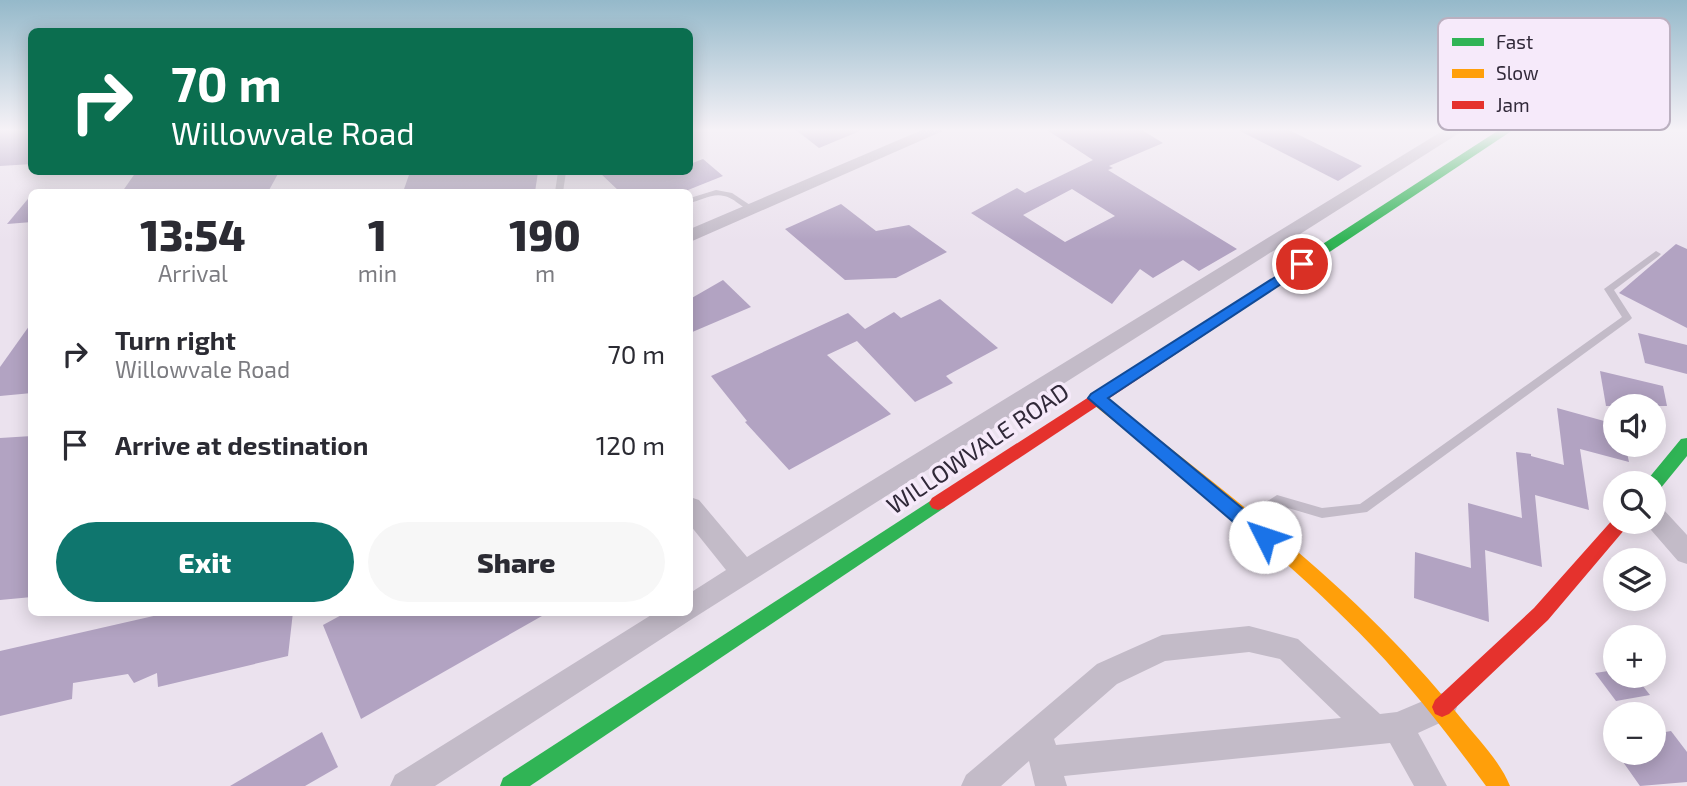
<!DOCTYPE html>
<html lang="en">
<head>
<meta charset="utf-8">
<style>
	:root { --surface:#fff; --page:#f7f7f7; --text:#2b2b33; --muted:#7c7c81; --accent:#0f766e }
	body { margin:0; font-family:"Exo 2",sans-serif; background:var(--page); color:var(--text); height:100vh; display:flex; flex-direction:column; font-size:26px; white-space:nowrap }
	* { box-sizing:border-box; margin:0 }
	p { font-size:23px; color:var(--muted) }
	.icon { flex:none; width:38px; height:38px; fill:none; stroke:currentColor; stroke-width:2; stroke-linecap:round; stroke-linejoin:round }
	.map { position:relative; flex:1; overflow:hidden }
	.drawer { position:absolute; left:28px; top:189px; width:665px; height:427px; display:flex; flex-direction:column; background:var(--surface); border-radius:10px; box-shadow:0 4px 18px #0003 }
	.drawer>* { flex:none }
	.top-card { position:absolute; left:28px; top:28px; width:665px; height:147px; border-radius:10px; box-shadow:0 4px 18px #0003; background:#0b6e4f; color:#fff; overflow:hidden }
	.buttons { position:absolute; left:1603px; top:394px; display:grid; gap:14px }
	.buttons a { display:grid; place-items:center; width:63px; height:63px; border-radius:50%; background:var(--surface); box-shadow:0 4px 18px #0003; font-size:35px }
	.pin { position:absolute; display:grid; place-items:center; width:60px; height:60px; color:#fff; margin:-30px; border:4px solid #fff; border-radius:50%; box-shadow:0 2px 7px #0007 }
	.me { position:absolute; width:77px; margin:-38px; rotate:311deg; stroke-linejoin:round; filter:drop-shadow(0 0 5px #0008) }
	.turn { display:flex; align-items:center; gap:24px; height:147px; padding:0 28px; font-size:32px }
	.turn .icon { width:91px; height:91px; stroke-width:2.5 }
	.turn b { display:block; font-size:49px; line-height:60px }
	.eta { display:flex; justify-content:space-evenly; align-items:center; height:119px; text-align:center }
	.eta b { font-size:42px; font-weight:800; line-height:49px }
	.cta { display:flex; gap:14px; margin-top:auto; padding:14px 28px }
	.cta a { flex:1; height:80px; border-radius:42px; background:var(--accent); color:#fff; font-size:28px; font-weight:800; line-height:80px; text-align:center }
	.cta a+a { background:var(--page); color:var(--text) }
	ul { padding:0; list-style:none }
	li { display:flex; align-items:center; gap:21px; height:91px; padding:0 28px }
	li div { flex:1 }
	li b { display:block; font-size:26px }
	li em { font-style:normal }
	.map>svg:first-child { display:block }
</style>
</head>
<body>
<div class="map">
<svg width="1687" height="786" viewBox="0 0 1687 786">
	<rect width="100%" height="100%" fill="#ebe2ee"/>
	<g fill="#b2a3c2" fill-rule="evenodd">
		<path d="M0 130H32V164L0 166Z"/>
		<path d="M796 130H860V131L819 148Z"/>
		<path d="M1047 130H1142L1163 143 1109 166 1113 168 1108 170 1237 249 1199 271 1183 260 1153 278 1140 269 1112 304 971 213 1017 188 1025 193 1093 160ZM1072 189 1115 216 1065 242 1023 215Z"/>
		<path d="M1238 130H1289L1362 166 1338 181Z"/>
		<path d="M703 159 723 176 683 192H620L599 172H690V164Z"/>
		<path d="M136 172H279L268 192H122Z"/>
		<path d="M410 172H538L535 192H403Z"/>
		<path d="M32 194V222L7 224Z"/>
		<path d="M841 204 876 231 909 225 947 252 896 278 845 280 785 229Z"/>
		<path d="M1676 244 1687 249V328L1619 293Z"/>
		<path d="M723 280 751 307 690 333V299Z"/>
		<path d="M940 299 998 348 946 376 953 383 915 402 857 341 827 355 891 414 789 470 745 422 747 421 711 376 848 313 865 329 894 312 901 318Z"/>
		<path d="M32 322V393L0 396V367Z"/>
		<path d="M1638 333 1687 345V374L1645 363Z"/>
		<path d="M1600 371 1663 386 1667 406H1606Z"/>
		<path d="M1557 408 1615 424V444H1625L1629 462 1580 449 1589 510 1535 495 1542 567 1485 550 1489 622 1414 598 1415 552 1471 568 1468 503 1522 518 1516 452 1531 454V456L1564 465Z"/>
		<path d="M32 436V597L0 600V438Z"/>
		<path d="M171 612H293L288 656 158 687 157 673 134 683 128 674 73 683 72 699 0 716V651Z"/>
		<path d="M347 612H549L361 719 323 625Z"/>
		<path d="M1615 670V676H1635L1650 695 1616 701 1595 673Z"/>
		<path d="M1671 731 1687 752V782L1640 786 1616 752H1654V734Z"/>
		<path d="M322 732 338 767 305 786H230Z"/>
	</g>
	<g fill="none" stroke-linecap="round" stroke-linejoin="round">
		<g fill="#c3bbc8" fill-rule="evenodd">
			<path d="M558 172H566L563 192H555Z"/>
			<path d="M716 190 732 193 756 209 755 211C743 211 736 198 724 196 712 193 700 201 690 203V198Z"/>
			<path d="M1656 251 1661 254 1659 256 1614 290 1632 318 1630 320 1367 512 1322 518 1278 505 1255 520 1251 522 1247 520 1245 517 1247 514 1277 495 1322 508 1360 504 1622 317 1604 289Z"/>
		</g>
		<g fill="#c3bbc8" fill-rule="evenodd">
			<path d="M922 130H945L690 242V229Z"/>
			<path d="M1444 130H1464L692 619 435 786H390L395 775 656 612H690V593L726 570 690 525V497L699 500 747 557Z"/>
			<path d="M1654 506 1663 509 1687 535V564L1678 561 1645 523 1644 522H1654Z"/>
			<path d="M1249 626 1298 639 1380 714 1397 712 1442 693 1453 697 1457 707 1453 717 1418 733 1447 786H1414L1390 743 1064 776 1067 786H1035L1029 761 1001 786H961L966 775 1097 664 1162 635ZM1249 652 1280 659 1341 718 1056 745 1054 739 1117 684 1165 661Z"/>
		</g>
		<g fill="#30b455" fill-rule="evenodd">
			<path d="M1499 130H1513L1325 255H1315L1313 252 1315 249Z"/>
			<path d="M1687 438V456L1660 489 1654 491V483H1646L1648 479 1681 439Z"/>
			<path d="M938 496 944 498 947 503 944 508 530 786H500L503 778Z"/>
		</g>
		<path fill="#ff9f0a" fill-rule="evenodd" d="M1096 392 1102 394C1227 494 1360 590 1460 717 1477 738 1500 761 1510 786H1486C1450 737 1414 690 1372 646 1286 556 1186 480 1090 402L1088 398 1090 394Z"/>
		<g fill="#e5322d" fill-rule="evenodd">
			<path d="M1320 248 1325 249 1327 252 1325 255 944 508 938 510 932 508 929 503 932 498Z"/>
			<path d="M1615 517V522H1631L1548 620 1449 714 1442 717 1435 714 1432 707 1435 700 1534 608Z"/>
		</g>
	</g>
	<linearGradient id="sky" x2="0" y2="1"><stop stop-color="#95b9ca"/><stop offset="0.54" stop-color="#f6f2f7"/><stop offset="1" stop-color="#f6f2f7" stop-opacity="0"/></linearGradient>
	<rect width="1687" height="241" fill="url(#sky)"/>
	<path fill="#1a73e8" stroke="#114b97" stroke-width="2" d="M1302 260 1307 261V267L1108 398 1271 532 1274 537 1271 543 1265 545 1258 543 1088 398 1091 394Z"/>
	<g text-anchor="middle" stroke-width="7" stroke-linejoin="round" paint-order="stroke">
		<g font-size="24" fill="#312939" stroke="#f6eafa">
			<text transform="translate(978 449) rotate(-34)" y="8">WILLOWVALE ROAD</text>
		</g>
	</g>
	<rect x="1438" y="18" width="232" height="112" rx="10" fill="#f6eafa" stroke="#bbb0c0" stroke-width="2"/>
	<rect x="1452" y="38" width="32" height="8" fill="#30b455"/>
	<rect x="1452" y="69" width="32" height="9" fill="#ff9f0a"/>
	<rect x="1452" y="101" width="32" height="8" fill="#e5322d"/>
	<g font-size="19" fill="#312939">
		<text x="1496" y="49">Fast</text>
		<text x="1496" y="80">Slow</text>
		<text x="1496" y="112">Jam</text>
	</g>
</svg>
<div class="buttons">
<a><svg class="icon" aria-label="sound" viewBox="0 0 24 24"><path d="M4 9h4l5-4v14l-5-4H4zM17 9q2 3 0 6"/></svg></a>
<a><svg class="icon" aria-label="search" viewBox="0 0 24 24"><circle cx="10" cy="10" r="6"/><path d="M15 15l6 6"/></svg></a>
<a><svg class="icon" aria-label="layers" viewBox="0 0 24 24"><path d="M12 4l9 5-9 5-9-5zM3 14l9 5 9-5"/></svg></a>
<a>+</a>
<a>−</a>
</div>
<div class="pin" style="left:1302px;top:264px;background:#d93025"><svg class="icon" aria-label="arrive" viewBox="0 0 24 24"><path d="M6 21V4h12l-3 4 3 4H6"/></svg></div>
<svg class="me" style="left:1265px;top:537px" viewBox="-20 -20 40 40"><circle r="19" fill="#fff"/><path d="M0-13L10 11 0 6-10 11z" fill="#1a73e8"/></svg>
<div class="top-card">
<div class="turn"><svg class="icon" aria-label="right" viewBox="0 0 24 24"><path d="M7 20v-9h11M14 6l5 5-5 5"/></svg><div><b>70 m</b>Willowvale Road</div></div>
</div>
<section class="drawer">
<div class="eta">
<div><b>13:54</b><p>Arrival</p></div>
<div><b>1</b><p>min</p></div>
<div><b>190</b><p>m</p></div>
</div>
<ul>
<li><svg class="icon" aria-label="right" viewBox="0 0 24 24"><path d="M7 20v-9h11M14 6l5 5-5 5"/></svg><div><b>Turn right</b><p>Willowvale Road</p></div><em>70 m</em></li>
<li><svg class="icon" aria-label="arrive" viewBox="0 0 24 24"><path d="M6 21V4h12l-3 4 3 4H6"/></svg><div><b>Arrive at destination</b></div><em>120 m</em></li>
</ul>
<div class="cta"><a>Exit</a><a>Share</a></div>
</section>
</div>
</body>
</html>
